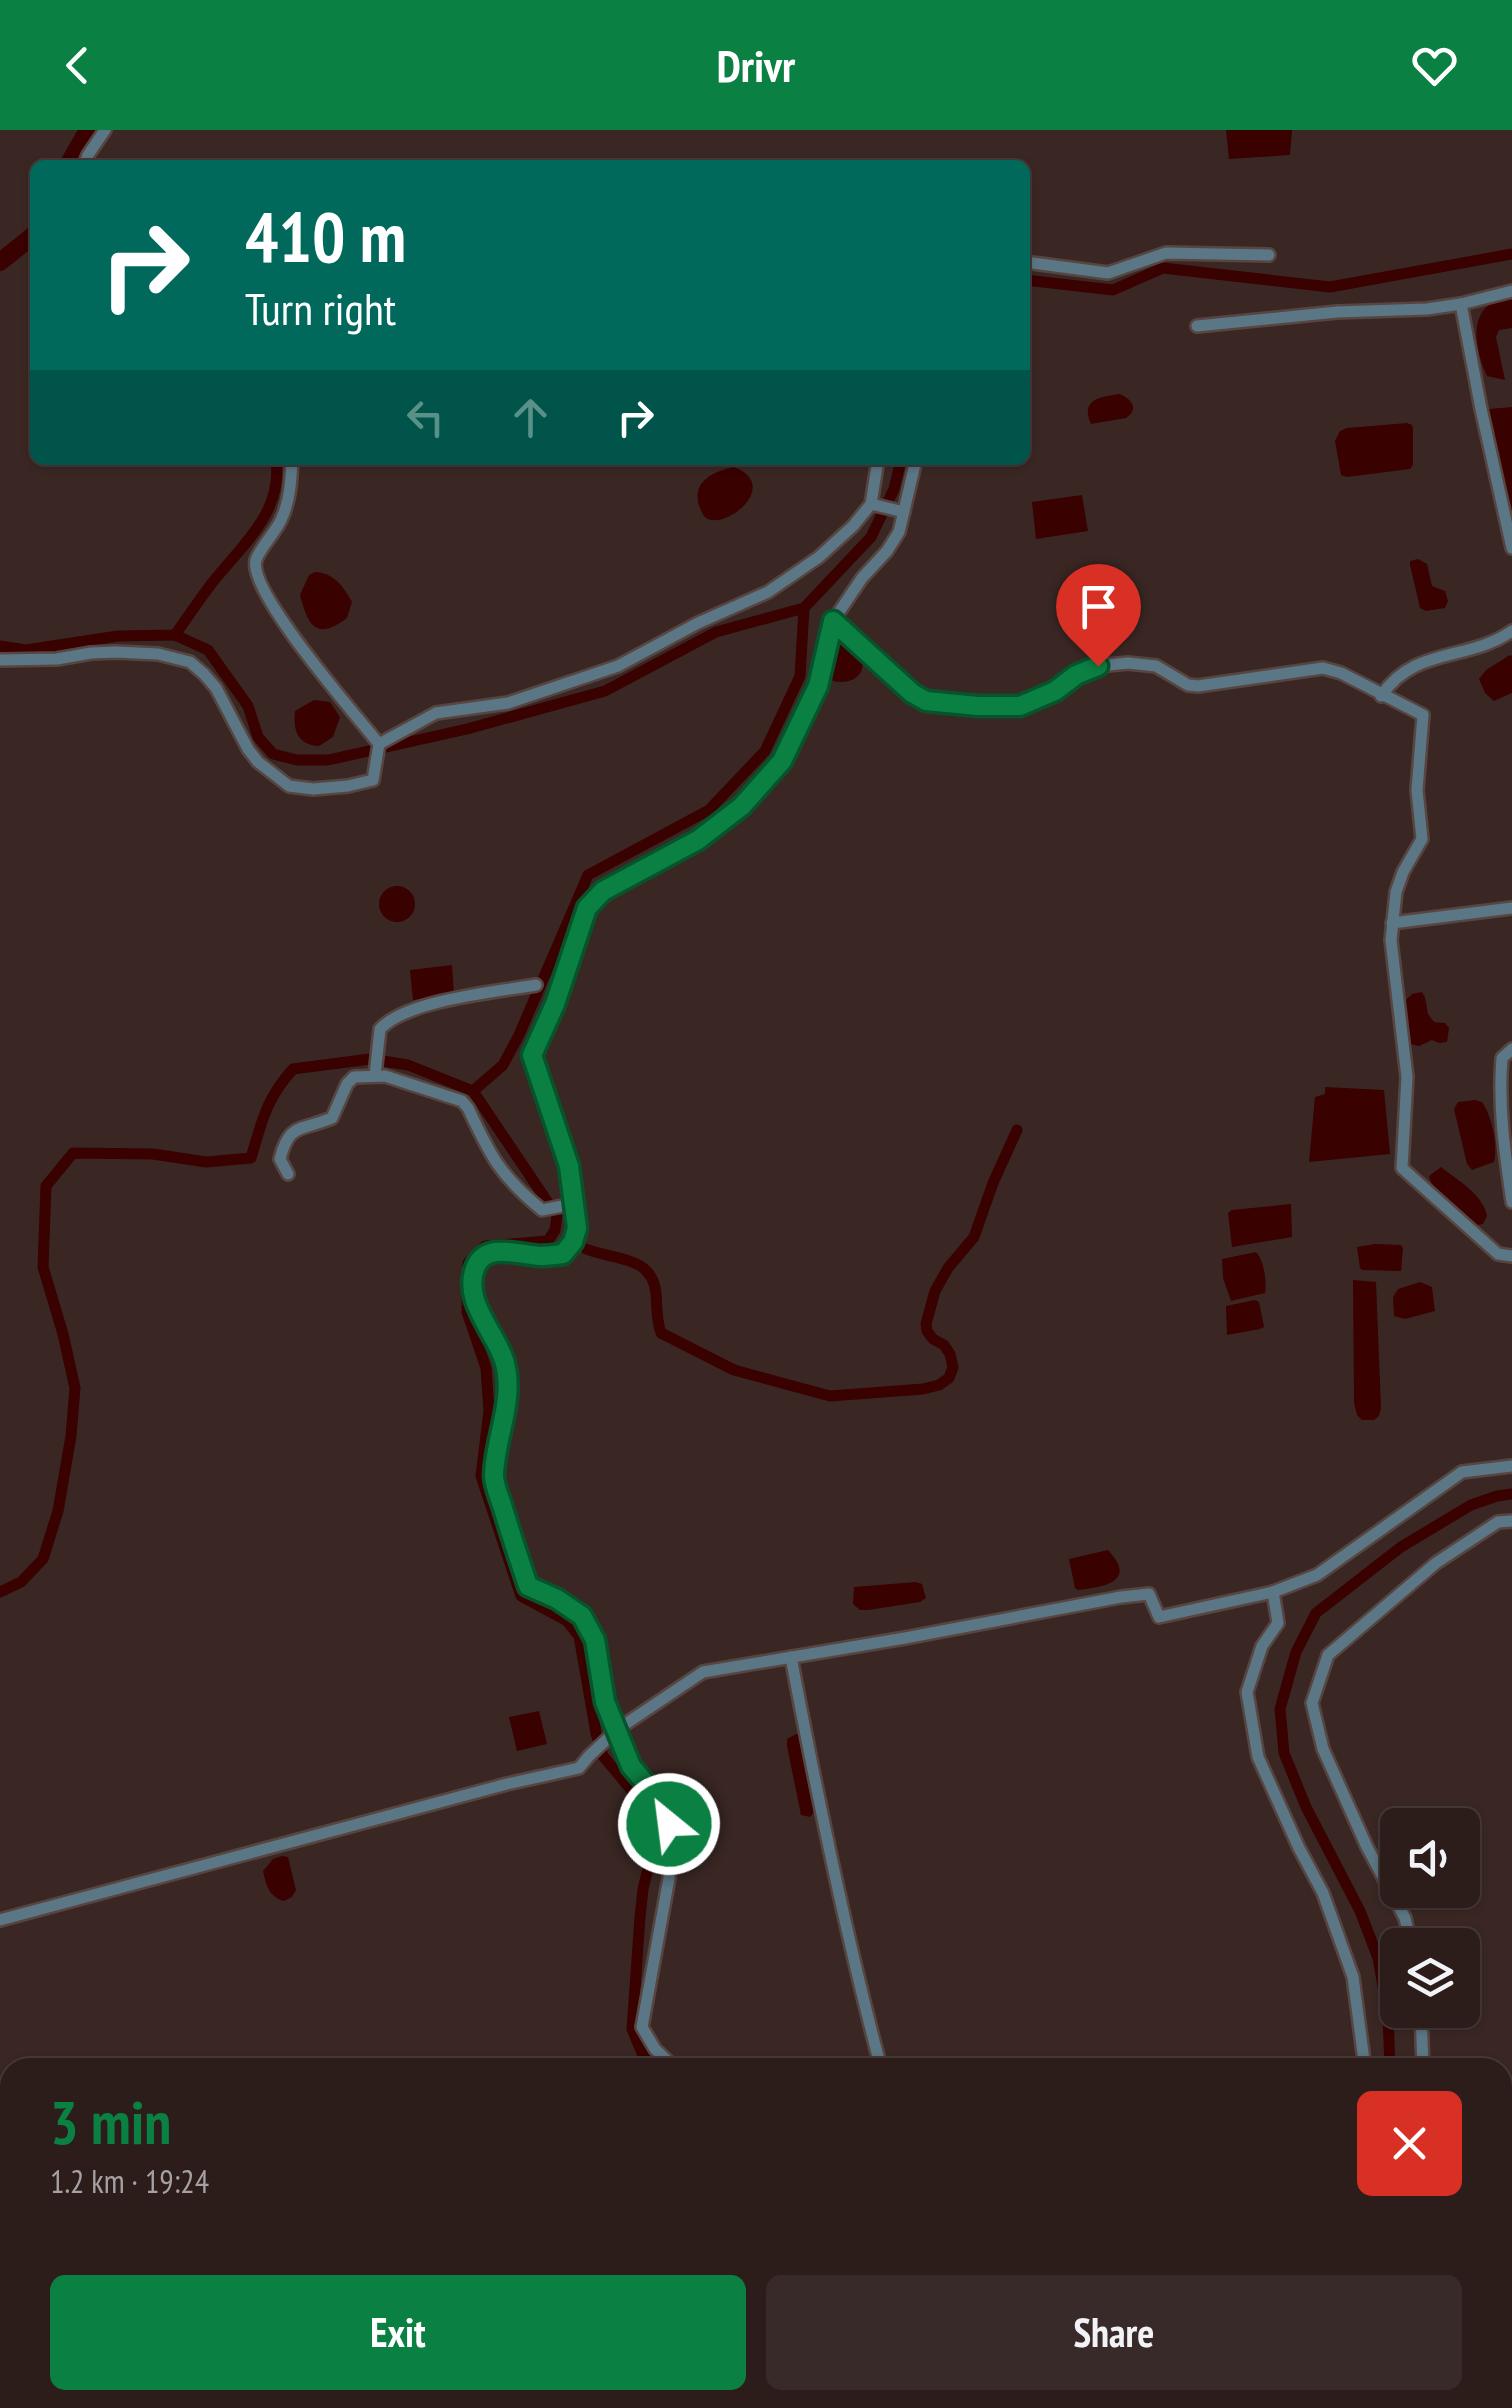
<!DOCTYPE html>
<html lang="en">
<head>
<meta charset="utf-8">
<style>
	:root { --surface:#2c1d1b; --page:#382a28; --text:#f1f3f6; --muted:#a6a2a3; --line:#483b3a; --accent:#0b8043 }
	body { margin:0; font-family:"PT Sans Narrow",sans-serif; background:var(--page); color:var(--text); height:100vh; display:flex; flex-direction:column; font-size:38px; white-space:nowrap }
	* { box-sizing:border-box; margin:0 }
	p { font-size:32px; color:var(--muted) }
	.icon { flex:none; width:55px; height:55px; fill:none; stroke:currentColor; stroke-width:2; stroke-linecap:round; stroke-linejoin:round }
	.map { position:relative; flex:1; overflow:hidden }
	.drawer { position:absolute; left:0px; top:1928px; width:1512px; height:352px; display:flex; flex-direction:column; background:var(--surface); border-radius:30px 30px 0 0; box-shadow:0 2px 8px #0004,0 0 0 2px var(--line) }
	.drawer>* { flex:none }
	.hud { position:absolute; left:30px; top:30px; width:1000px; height:305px; border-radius:15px; box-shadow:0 2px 8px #0004,0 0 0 2px var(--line); background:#00695c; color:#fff; overflow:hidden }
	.buttons { position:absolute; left:1380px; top:1678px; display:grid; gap:20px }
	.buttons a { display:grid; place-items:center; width:100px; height:100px; border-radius:15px; background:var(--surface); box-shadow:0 2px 8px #0004,0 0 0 2px var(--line); font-size:50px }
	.pin { position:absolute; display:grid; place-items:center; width:85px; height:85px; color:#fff; margin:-102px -42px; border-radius:50% 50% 50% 0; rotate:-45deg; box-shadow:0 0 10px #0007 }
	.pin .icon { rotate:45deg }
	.me { position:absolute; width:110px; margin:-55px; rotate:331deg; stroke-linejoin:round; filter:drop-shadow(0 0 8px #0008) }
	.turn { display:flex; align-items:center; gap:35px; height:210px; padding:0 50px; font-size:45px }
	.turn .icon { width:130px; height:130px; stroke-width:2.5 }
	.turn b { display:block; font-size:70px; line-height:85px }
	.lanes { display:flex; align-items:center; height:95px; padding:0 50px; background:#0003; justify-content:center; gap:50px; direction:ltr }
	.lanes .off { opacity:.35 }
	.round { display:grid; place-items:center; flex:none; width:105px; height:105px; border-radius:15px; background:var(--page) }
	.head { display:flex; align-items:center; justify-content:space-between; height:170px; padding:0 50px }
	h1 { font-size:60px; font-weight:700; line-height:75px; color:var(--accent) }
	.cta { display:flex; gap:20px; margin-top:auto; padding:20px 50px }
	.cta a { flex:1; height:115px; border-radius:15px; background:var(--accent); color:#fff; font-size:40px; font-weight:700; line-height:115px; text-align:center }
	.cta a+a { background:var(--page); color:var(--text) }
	header { display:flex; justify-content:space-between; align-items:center; height:130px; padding:0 50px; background:var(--accent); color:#fff; font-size:45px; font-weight:700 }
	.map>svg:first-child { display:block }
</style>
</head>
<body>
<header><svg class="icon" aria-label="back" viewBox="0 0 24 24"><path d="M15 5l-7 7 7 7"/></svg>Drivr<svg class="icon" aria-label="heart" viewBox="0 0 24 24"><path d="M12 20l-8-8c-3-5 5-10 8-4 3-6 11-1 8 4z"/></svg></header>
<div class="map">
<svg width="1512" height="2278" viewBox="0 0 1512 2278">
	<rect width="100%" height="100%" fill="#3a2724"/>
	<g fill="#390100">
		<path d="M1226 0H1292L1290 25 1229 29Z"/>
		<path d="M1512 164V198L1499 200 1496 207 1505 250 1487 246C1478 227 1468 190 1489 175 1496 171 1505 168 1512 164Z"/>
		<path d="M1119 264C1131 268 1140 279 1126 288L1091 294C1080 269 1100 267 1119 264Z"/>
		<path d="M1512 277V403L1495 321 1489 279Z"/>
		<path d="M1407 293 1412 295 1413 299V335L1410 339 1347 347 1341 345 1335 311 1340 301 1347 298Z"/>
		<path d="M734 337C784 356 720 405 704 386 703 385 698 374 698 372 694 349 716 341 734 337Z"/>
		<path d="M1082 365 1088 401 1036 409 1032 372Z"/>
		<path d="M1418 429 1427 434 1432 456 1445 461 1448 471 1445 478 1426 481 1420 478 1410 435V431Z"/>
		<path d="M315 442C334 443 343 456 352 472L347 488C316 511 308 496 300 465L309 445Z"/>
		<path d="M839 514 856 517C872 539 857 556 833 551 825 537 824 522 839 514Z"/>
		<path d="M1510 525 1512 526V563L1494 571 1485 563 1479 549 1486 540Z"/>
		<path d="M314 570 330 572 340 587 333 607 319 616C297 615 293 600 295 581Z"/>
		<circle cx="397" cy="774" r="18"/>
		<path d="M452 835 454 865 413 870 410 840Z"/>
		<path d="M1422 862 1425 867 1428 884 1434 892 1445 893 1449 898 1447 912 1439 913 1432 910 1419 916 1409 914 1406 904 1404 872 1412 864Z"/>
		<path d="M1325 957 1384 960 1390 1024 1309 1032 1315 967 1325 964Z"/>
		<path d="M1475 970 1482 972C1492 986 1498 1016 1494 1032L1472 1040 1467 1034 1454 979 1458 972Z"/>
		<path d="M1441 1037C1457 1050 1483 1064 1487 1086L1483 1094 1477 1095 1432 1055 1429 1046Z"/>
		<path d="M1291 1074 1292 1107 1232 1117 1228 1083 1232 1080Z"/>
		<path d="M1375 1114 1401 1115 1403 1118 1401 1141 1362 1140 1360 1138 1357 1117Z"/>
		<path d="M1256 1122C1264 1130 1267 1152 1265 1163L1231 1171 1223 1148 1222 1129Z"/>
		<path d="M1353 1150 1376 1152 1381 1278 1379 1286 1374 1290H1362L1357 1285 1354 1273Z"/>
		<path d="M1420 1152 1432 1157 1435 1181 1405 1189 1394 1186 1393 1167 1398 1159Z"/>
		<path d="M1255 1170 1259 1172 1264 1197 1260 1199 1227 1205 1226 1176Z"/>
		<path d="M1108 1420C1138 1452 1103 1457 1078 1460L1075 1458 1069 1429Z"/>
		<path d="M916 1452 922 1454 926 1468 920 1472 868 1480H860L853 1474 854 1457Z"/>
		<path d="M539 1581 547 1614 517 1621 509 1587Z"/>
		<path d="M796 1604 800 1605 803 1613 816 1680 810 1687 801 1685 787 1616V1609Z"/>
		<path d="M282 1726 288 1727 296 1760 292 1767 284 1771C269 1767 266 1755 263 1741L273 1729Z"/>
	</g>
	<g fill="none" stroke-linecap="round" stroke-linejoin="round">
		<g stroke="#390100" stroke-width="11">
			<path d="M1025 150 1113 160 1163 138 1330 157 1512 124"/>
			<path d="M175 505 208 520 248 576 258 607 273 624 297 630H328L467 599 605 561 716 502 804 478 871 407 894 359 901 330"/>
			<path d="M0 516 26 520 118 506 175 505C187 488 199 470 212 453 242 415 283 383 276 330"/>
			<path d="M473 961 503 935 519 905 588 745 709 680 765 621 800 546 804 478"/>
			<path d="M586 1119C613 1130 652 1125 656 1163 657 1177 656 1189 661 1203L734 1240 830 1266 923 1259 939 1255 949 1248 953 1237 950 1224 944 1215 933 1209 927 1201 926 1194 935 1161 948 1138 974 1107 993 1053 1017 1000"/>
			<path d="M0 1462 21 1452 43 1429 58 1381 71 1306 75 1258 63 1204 43 1137 46 1056 73 1023 153 1024 206 1032 251 1028C262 991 266 969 293 939L370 929 408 935 473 961 557 1086 555 1100 548 1111 485 1116 468 1133 467 1182 486 1238 489 1281 481 1346 521 1466 567 1491 579 1506 596 1603 603 1626 644 1675 653 1694 655 1710 643 1759 640 1787 632 1899 642 1923 656 1938"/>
			<path d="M1390 1938 1388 1884 1378 1828 1360 1781 1306 1677 1284 1623 1280 1579 1296 1522 1316 1483 1401 1417 1471 1375 1497 1366 1512 1364"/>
			<path d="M440 2278 450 2270"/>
		</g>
		<g stroke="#390100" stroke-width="18">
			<path d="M68 35 88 0"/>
			<path d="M0 132 35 104"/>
		</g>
		<g stroke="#574542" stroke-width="16">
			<g id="minor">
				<path d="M84 35 88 25 105 0"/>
				<path d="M1025 132 1108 143 1166 123 1269 125"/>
				<path d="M1461 174 1481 279 1512 418"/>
				<path d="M1197 196 1337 182 1427 179 1461 174 1512 161"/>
				<path d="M871 374 904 382"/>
				<path d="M833 491 912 563 926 571 977 576H1019L1055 561 1076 545 1098 536 1128 533 1156 536 1188 555 1198 556 1323 538 1341 543 1423 585 1417 660 1422 709 1403 742 1396 762 1391 810 1407 947 1402 1038 1498 1124 1512 1126"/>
				<path d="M0 530 57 529 91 523 116 522 158 524 190 532 204 544 216 558 248 619 258 632 289 656 313 659 348 656 373 650 379 614C356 585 247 461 256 430 260 418 275 403 281 390 290 371 291 351 292 330"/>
				<path d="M1381 566C1415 516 1467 532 1512 501"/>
				<path d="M379 614 436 583 508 573 618 536 698 493 768 462 819 427 853 396 871 374 878 330"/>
				<path d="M1392 793 1512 778"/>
				<path d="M1512 919 1502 928C1498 977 1505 1024 1512 1072"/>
				<path d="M375 945 380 899C407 870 496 862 536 855"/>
				<path d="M288 1044 280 1029C289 993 300 1001 332 988L347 954 354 947 385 946 462 971 468 978C490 1025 500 1046 542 1080L573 1074"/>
				<path d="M791 1527C817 1665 845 1802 881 1938"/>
				<path d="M0 1790 507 1654 579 1638 589 1626 618 1599 703 1542 905 1508 1121 1467 1149 1464 1159 1487 1273 1462"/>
				<path d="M1411 1815 1405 1788 1367 1717 1323 1619 1312 1573 1328 1525 1436 1433 1498 1392 1512 1391"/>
				<path d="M1421 1880 1423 1938"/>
				<path d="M675 1938 655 1919 642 1897 669 1748V1694L663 1674 631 1636 605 1572 595 1509 582 1486 557 1469 528 1456C519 1429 511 1402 502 1375 499 1366 494 1354 494 1345 495 1307 516 1269 504 1230 495 1201 461 1170 476 1137 487 1113 519 1125 540 1126 547 1126 555 1125 563 1124L573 1113 577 1098 569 1036 532 925 555 874 587 778 603 761 698 710 742 676 782 631 818 556 833 491 862 448 887 421 899 402 916 330"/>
				<path d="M1365 1938 1353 1847 1323 1763 1299 1718 1258 1627 1247 1562 1262 1516 1278 1493 1273 1462 1317 1445 1462 1342 1512 1336"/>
				<path d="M1050 2270 1052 2278"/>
				<path d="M1177 2270 1179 2278"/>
				<path d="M1343 2270 1347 2278"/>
				<path d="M394 2278 417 2270"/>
				<path d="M949 2278 986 2270"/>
			</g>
		</g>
		<use href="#minor" stroke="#5b7785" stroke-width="11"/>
	</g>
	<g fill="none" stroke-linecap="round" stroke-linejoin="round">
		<g stroke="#07532c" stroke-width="25">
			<path id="route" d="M669 1694 663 1674 631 1636 605 1572 595 1510 582 1486 557 1469 528 1456C519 1429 510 1402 502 1375 499 1366 494 1355 494 1345 495 1307 516 1269 504 1230 495 1202 461 1169 476 1136 487 1112 519 1125 540 1126 547 1126 555 1125 563 1124L573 1112 577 1098 569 1036 532 925 555 874 587 778 603 761 698 710 742 676 782 631 818 556 833 491 912 563 926 571 978 576H1020L1055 561 1076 545 1098 536"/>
		</g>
		<use href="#route" stroke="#0b8043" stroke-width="18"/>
	</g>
</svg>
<div class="buttons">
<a><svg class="icon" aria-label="sound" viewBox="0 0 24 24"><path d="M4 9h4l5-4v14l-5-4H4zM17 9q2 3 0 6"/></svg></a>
<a><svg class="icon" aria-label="layers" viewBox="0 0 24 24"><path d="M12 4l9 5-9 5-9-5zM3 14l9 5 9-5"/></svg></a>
</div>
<div class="pin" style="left:1098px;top:536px;background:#d93025"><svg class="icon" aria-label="arrive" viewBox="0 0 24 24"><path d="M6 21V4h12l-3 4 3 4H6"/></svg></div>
<svg class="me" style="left:669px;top:1694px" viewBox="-20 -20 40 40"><circle r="17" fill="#0b8043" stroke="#fff" stroke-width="3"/><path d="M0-11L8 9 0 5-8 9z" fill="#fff"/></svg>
<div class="hud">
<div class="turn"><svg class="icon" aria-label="right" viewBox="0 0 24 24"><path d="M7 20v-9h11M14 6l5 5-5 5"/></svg><div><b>410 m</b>Turn right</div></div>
<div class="lanes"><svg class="icon off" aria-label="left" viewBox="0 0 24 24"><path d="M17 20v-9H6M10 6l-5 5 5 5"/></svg><svg class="icon off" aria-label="ahead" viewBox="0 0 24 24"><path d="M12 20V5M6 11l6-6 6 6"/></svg><svg class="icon" aria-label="right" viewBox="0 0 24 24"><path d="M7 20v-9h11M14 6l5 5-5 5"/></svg></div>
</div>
<section class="drawer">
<div class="head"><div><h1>3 min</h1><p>1.2 km · 19:24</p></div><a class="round" style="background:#d93025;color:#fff"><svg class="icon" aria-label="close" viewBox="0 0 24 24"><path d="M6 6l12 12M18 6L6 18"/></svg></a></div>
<div class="cta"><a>Exit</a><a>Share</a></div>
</section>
</div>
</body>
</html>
